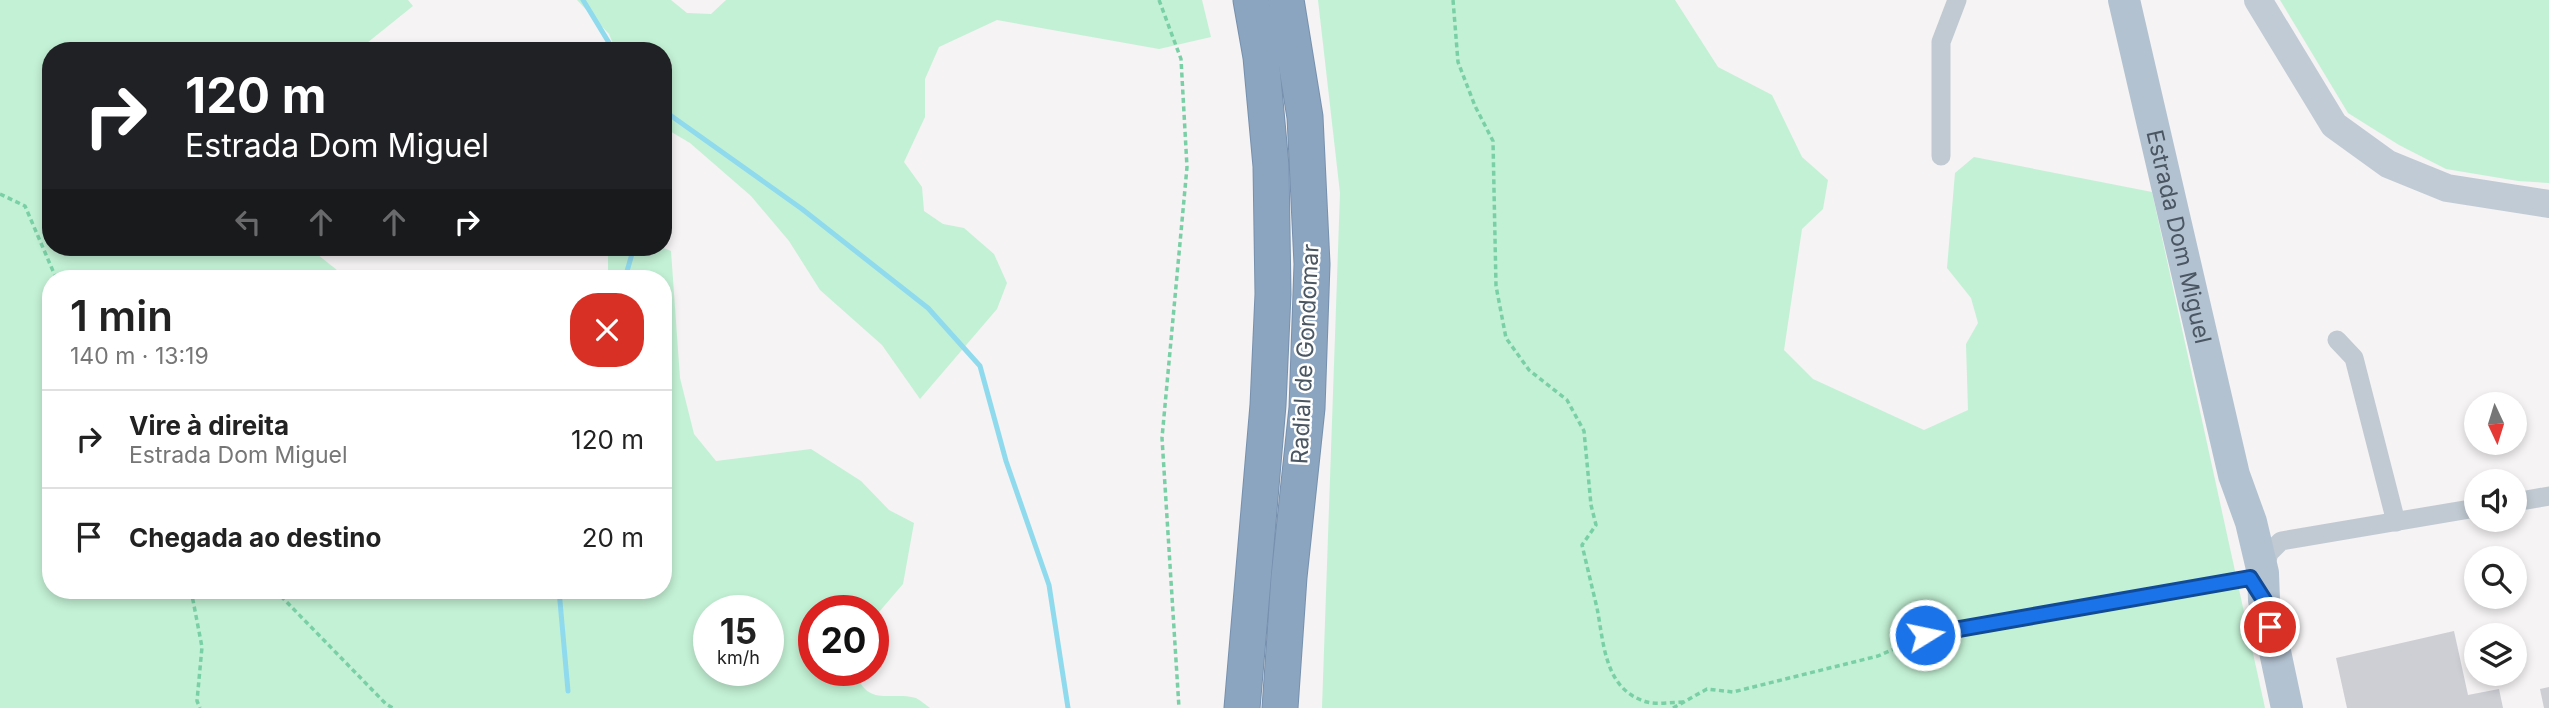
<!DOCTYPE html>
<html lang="pt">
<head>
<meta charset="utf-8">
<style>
	:root { --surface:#fff; --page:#f6f6f6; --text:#222; --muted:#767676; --line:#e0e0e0 }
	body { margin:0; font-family:Inter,sans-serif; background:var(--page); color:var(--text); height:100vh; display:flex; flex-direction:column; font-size:26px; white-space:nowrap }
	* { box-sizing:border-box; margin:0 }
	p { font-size:23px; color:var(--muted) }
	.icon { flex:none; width:38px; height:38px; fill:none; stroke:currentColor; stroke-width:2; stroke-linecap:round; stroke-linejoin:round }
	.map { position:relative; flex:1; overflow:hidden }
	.drawer { position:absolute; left:42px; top:270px; width:630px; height:329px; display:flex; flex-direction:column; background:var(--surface); border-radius:28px; box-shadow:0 4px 10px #0003 }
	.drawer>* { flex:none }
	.banner { position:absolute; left:42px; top:42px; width:630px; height:214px; border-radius:28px; box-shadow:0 4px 10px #0003; background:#202124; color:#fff; overflow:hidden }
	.needle { width:46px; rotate:176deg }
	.buttons { position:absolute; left:2464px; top:392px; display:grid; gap:14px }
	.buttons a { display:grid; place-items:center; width:63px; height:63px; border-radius:50%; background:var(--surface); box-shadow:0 4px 10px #0003; font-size:35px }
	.speed { position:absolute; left:693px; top:595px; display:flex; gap:14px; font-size:35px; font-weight:700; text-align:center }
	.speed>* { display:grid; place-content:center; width:91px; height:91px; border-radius:50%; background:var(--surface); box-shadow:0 4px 10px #0003; line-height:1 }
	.speed small { font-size:18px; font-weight:400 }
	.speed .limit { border:10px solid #d22; background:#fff; color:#111 }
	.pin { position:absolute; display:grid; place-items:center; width:60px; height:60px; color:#fff; margin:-30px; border:4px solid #fff; border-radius:50%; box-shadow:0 2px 7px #0007 }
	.me { position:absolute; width:77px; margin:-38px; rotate:80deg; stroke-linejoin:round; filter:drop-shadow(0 0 5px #0008) }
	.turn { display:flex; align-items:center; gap:24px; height:147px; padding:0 28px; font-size:32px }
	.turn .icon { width:91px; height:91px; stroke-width:2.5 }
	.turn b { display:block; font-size:49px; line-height:60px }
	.lanes { display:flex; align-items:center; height:66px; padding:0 28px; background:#0003; justify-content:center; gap:35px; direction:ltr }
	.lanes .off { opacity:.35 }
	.round { display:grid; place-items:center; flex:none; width:74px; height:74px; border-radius:28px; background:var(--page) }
	.overview { display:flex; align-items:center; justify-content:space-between; height:119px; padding:0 28px }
	h1 { font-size:42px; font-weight:600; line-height:52px }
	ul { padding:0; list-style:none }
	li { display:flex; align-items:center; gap:21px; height:98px; padding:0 28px; border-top:2px solid var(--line) }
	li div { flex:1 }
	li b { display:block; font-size:26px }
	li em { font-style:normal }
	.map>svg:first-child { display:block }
</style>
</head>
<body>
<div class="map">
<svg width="2549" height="708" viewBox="0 0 2549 708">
	<rect width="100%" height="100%" fill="#f5f3f3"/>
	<g fill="#c3f1d5" fill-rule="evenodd">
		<path d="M0 0H408L413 6 357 51H51V247H308L347 278H51V590H663V278H608V247H661L671 251 680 378 694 434 716 461 811 449 861 481 889 510 914 523 903 584 873 619V611H814V670H855C866 708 890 691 916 698 920 700 926 705 930 708H0ZM709 611H768V670H709Z"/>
		<path d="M577 0H671L687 13 711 14 726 0H1202L1211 37 1159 49 997 20 939 47 925 79V117L904 162 922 187 924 211 943 224 964 228 994 254 1007 283 997 309 920 399 882 345 820 290 789 241 751 196 690 143 663 127V51H616L609 34Z"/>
		<path d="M1318 0H1675L1718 67 1772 95 1802 157 1828 180 1823 209 1802 229 1784 350 1813 379 1924 430 1968 410 1966 344 1978 323 1971 298 1947 268 1955 173 1974 157 2152 192 2265 708H1322L1340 193Z"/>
		<path d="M2280 0H2549V183L2518 181 2446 169 2399 145 2348 113Z"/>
	</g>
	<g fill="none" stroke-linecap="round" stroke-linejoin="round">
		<g stroke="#90daee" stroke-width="5">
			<path d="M583 0 614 51"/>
			<path d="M663 110 802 209 928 308 980 366 1006 461 1049 585 1068 708"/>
			<path d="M625 278 634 247"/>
			<path d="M559 590 568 691"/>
		</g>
	</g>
	<g fill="#cdcfd5">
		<path d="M2454 631 2468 695 2499 689 2503 708H2347L2336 658Z"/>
		<path d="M2549 687V708H2544L2540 689Z"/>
	</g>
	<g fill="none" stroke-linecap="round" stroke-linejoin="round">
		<g stroke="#7690ad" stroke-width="37">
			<g id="highway">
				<path d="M1242 708 1268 405 1273 294 1271 166 1261 57 1251 0"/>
				<path d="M1280 708 1289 577 1307 408 1312 264 1305 117 1286 0"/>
			</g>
		</g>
		<g stroke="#7ad0a6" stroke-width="3.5" stroke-dasharray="5 3.5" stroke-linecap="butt">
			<path d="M1159 0 1181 59 1187 167 1162 438 1179 708"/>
			<path d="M1453 0 1458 62 1475 106 1493 141 1496 286 1506 338 1529 370 1567 400 1584 431 1591 505 1596 525 1582 545C1587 566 1592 587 1597 608 1604 643 1604 690 1647 702 1657 705 1673 702 1684 702"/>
			<path d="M0 194 25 206 56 278"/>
			<path d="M191 590 202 647 197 701 200 708"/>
			<path d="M275 590 386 704 393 708"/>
			<path d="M1673 708 1707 689 1733 692 1878 656 1914 640"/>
		</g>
		<path stroke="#c1cad2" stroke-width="10" d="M1925 635 2250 578"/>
		<g stroke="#c1cad2" stroke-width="19">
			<path d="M1941 156V42L1957 0"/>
			<path d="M2337 340 2354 358 2396 522"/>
			<path d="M2515 502 2549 496"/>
			<path d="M2264 571 2269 553 2281 541 2476 508"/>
		</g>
		<path stroke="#c1cbd6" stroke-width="28" d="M2258 0 2334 125 2388 164 2447 188 2549 204"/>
		<path stroke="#b3c2d1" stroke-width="32" id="s1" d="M2124 0 2234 475 2251 522 2263 573 2264 600 2287 708"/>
		<use href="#highway" stroke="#8ba5c1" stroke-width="35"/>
	</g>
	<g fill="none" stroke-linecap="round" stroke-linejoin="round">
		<g stroke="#114b97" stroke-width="18">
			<path id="route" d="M1925 635 2250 578 2264 600 2270 627"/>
		</g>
		<use href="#route" stroke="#1a73e8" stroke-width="12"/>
	</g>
	<g text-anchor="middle" stroke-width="5" stroke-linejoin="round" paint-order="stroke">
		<g font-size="23" fill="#4a5661" stroke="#fff">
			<text dy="8" stroke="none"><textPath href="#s1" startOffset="243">Estrada Dom Miguel</textPath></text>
			<text transform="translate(1305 354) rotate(-87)" y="8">Radial de Gondomar</text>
		</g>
	</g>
</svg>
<div class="buttons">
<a><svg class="needle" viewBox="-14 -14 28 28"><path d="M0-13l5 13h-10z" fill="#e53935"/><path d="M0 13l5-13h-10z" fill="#767676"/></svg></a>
<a><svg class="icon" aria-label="sound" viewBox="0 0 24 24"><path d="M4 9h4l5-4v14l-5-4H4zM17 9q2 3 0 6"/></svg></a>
<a><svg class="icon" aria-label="search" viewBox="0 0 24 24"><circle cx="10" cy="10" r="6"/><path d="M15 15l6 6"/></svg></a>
<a><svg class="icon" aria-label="layers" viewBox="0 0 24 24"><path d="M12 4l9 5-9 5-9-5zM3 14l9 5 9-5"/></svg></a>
</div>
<div class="speed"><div>15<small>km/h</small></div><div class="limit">20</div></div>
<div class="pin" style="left:2270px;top:627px;background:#d93025"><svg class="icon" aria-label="arrive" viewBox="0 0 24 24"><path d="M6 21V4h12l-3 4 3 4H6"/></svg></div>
<svg class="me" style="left:1925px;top:635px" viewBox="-20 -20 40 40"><circle r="17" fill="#1a73e8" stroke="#fff" stroke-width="3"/><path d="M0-11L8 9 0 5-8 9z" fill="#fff"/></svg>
<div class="banner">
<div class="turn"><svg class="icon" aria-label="right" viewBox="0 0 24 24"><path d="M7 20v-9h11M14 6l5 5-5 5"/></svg><div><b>120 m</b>Estrada Dom Miguel</div></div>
<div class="lanes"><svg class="icon off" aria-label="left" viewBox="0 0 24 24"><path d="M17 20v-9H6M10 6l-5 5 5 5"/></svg><svg class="icon off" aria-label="ahead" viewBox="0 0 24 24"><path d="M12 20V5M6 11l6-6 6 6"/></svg><svg class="icon off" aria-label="ahead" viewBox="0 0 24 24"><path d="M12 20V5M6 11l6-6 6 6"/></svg><svg class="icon" aria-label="right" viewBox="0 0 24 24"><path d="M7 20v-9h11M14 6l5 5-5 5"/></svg></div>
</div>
<section class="drawer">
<div class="overview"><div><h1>1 min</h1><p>140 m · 13:19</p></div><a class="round" style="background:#d93025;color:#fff"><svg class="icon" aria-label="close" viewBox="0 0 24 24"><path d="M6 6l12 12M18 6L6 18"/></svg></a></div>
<ul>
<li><svg class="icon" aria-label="right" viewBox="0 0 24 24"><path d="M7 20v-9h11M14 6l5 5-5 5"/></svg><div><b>Vire à direita</b><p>Estrada Dom Miguel</p></div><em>120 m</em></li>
<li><svg class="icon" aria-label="arrive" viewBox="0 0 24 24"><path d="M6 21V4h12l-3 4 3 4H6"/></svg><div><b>Chegada ao destino</b></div><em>20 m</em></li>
</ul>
</section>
</div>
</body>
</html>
